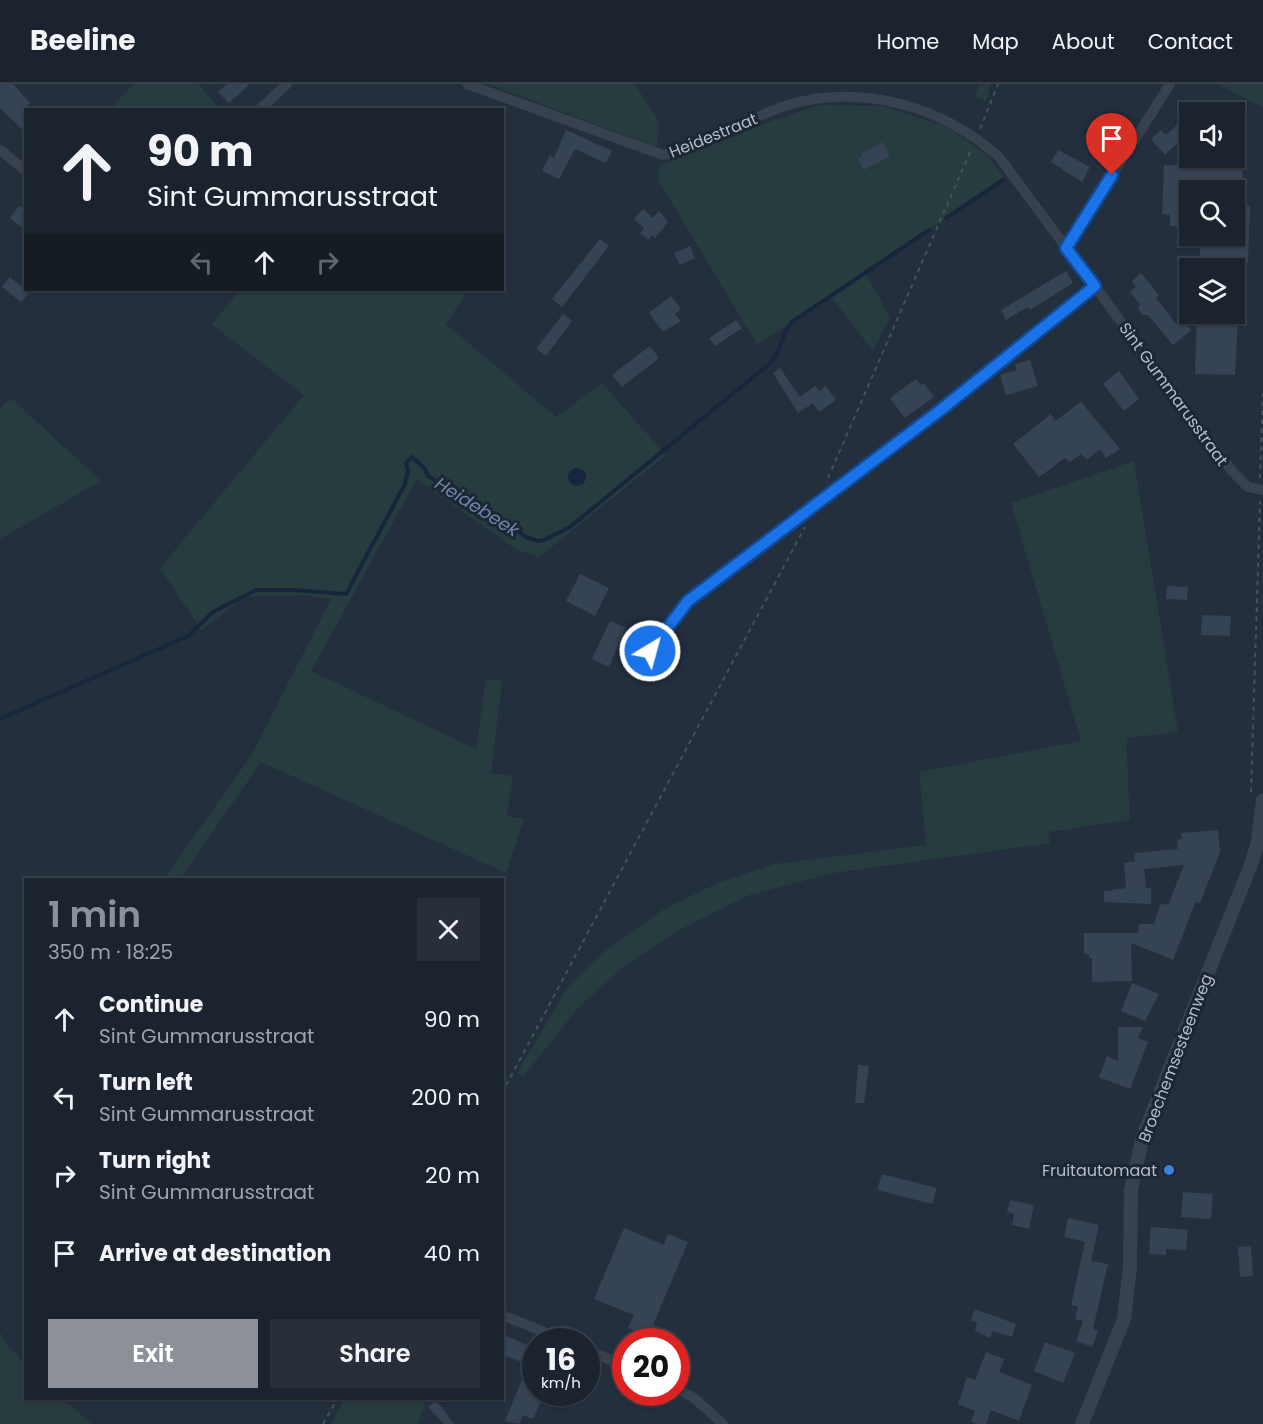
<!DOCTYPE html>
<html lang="en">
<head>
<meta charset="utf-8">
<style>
	:root { --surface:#1b232e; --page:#282f3a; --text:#f1f3f6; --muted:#a0a4aa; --line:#39404a; --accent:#8c9099 }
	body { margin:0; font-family:Poppins,sans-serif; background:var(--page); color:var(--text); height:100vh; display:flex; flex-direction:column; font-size:22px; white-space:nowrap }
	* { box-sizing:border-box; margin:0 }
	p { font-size:20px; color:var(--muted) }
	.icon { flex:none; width:33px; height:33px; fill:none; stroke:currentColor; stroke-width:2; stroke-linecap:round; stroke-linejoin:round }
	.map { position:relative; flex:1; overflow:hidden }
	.panel { position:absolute; left:24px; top:794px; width:480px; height:522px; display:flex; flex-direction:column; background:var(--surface); border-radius:0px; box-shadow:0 2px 4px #0004,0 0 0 2px var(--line) }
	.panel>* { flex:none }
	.top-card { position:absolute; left:24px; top:24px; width:480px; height:183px; border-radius:0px; box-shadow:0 2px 4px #0004,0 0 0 2px var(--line); background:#1b232e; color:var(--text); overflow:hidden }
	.controls { position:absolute; left:1179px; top:18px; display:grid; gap:12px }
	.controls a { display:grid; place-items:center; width:66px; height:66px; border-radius:0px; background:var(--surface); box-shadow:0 2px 4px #0004,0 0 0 2px var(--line); font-size:30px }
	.speed { position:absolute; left:522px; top:1244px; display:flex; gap:12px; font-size:30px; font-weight:700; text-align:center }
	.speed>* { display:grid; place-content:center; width:78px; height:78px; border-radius:50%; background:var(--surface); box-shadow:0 2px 4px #0004,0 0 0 2px var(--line); line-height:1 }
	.speed small { font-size:15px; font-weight:400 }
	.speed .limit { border:9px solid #d22; background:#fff; color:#111 }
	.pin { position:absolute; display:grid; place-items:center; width:51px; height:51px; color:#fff; margin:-62px -26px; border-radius:50% 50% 50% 0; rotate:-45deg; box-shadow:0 0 6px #0007 }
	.pin .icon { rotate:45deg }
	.me { position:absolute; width:66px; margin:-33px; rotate:37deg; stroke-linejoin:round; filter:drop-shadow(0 0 4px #0008) }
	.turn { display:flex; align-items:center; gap:21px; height:126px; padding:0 24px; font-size:27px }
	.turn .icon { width:78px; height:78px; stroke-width:2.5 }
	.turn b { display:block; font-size:42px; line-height:51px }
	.lanes { display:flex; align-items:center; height:57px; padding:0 24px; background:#0003; justify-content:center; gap:30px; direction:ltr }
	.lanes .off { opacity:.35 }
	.round { display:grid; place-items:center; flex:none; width:63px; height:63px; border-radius:0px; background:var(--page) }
	.headline { display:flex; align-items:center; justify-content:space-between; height:102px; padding:0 24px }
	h1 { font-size:36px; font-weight:600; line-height:45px; color:var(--accent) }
	.button { display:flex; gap:12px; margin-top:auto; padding:12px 24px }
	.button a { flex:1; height:69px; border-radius:0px; background:var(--accent); color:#fff; font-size:24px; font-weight:600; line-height:69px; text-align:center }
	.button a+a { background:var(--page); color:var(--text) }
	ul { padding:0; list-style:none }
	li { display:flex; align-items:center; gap:18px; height:78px; padding:0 24px }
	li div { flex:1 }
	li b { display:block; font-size:22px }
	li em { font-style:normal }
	header { display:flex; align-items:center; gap:36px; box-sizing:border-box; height:84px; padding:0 30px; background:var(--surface); border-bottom:2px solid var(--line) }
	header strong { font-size:28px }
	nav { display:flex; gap:33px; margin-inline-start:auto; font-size:21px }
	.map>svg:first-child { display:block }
</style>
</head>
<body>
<header>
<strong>Beeline</strong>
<nav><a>Home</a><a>Map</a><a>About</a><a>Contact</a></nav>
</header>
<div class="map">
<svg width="1263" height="1340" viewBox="0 0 1263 1340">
	<rect width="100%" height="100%" fill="#242f3e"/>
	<g fill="#263c3f">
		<path d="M134 0H198L220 25H119L114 20Z"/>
		<path d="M488 0H635L659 38 657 63Z"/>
		<path d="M979 0H991L986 17 975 13Z"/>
		<path d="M1217 0H1263V23Z"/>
		<path d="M820 21 881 22 945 42 985 69 1005 94 866 189 890 234 873 267 832 214 757 260 658 96 659 82 771 37Z"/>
		<path d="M241 206H468L446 240 556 333 602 299 666 371 539 473 517 466 417 395 311 587 476 665 486 595 502 597 491 689 513 692 507 732 524 735 506 789 261 678 180 795H164L252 670 331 515 302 511 245 513 201 546 160 484 304 311 211 240Z"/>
		<path d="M11 314 101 397 0 455V325Z"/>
		<path d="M1134 377 1178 648 1126 654 1130 736 1048 748 1050 759 833 789 746 812 681 845 624 882 578 924 523 993 517 989 568 903 604 868 664 825 720 798 775 780 926 761 919 688 1081 657 1011 419Z"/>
		<path d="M0 1248 6 1260 25 1279 26 1314H61L92 1340H0Z"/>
		<path d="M345 1314H420L426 1317 418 1340H331Z"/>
	</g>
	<circle fill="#17263c" cx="577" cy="393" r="9"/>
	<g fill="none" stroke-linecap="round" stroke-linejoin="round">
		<g stroke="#17263c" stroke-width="4">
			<path d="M946 134 1003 96"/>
			<path d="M0 635 188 552 213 528 256 506H293L346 510 405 400 408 386 406 379 412 373 425 385 428 392 506 438 526 453 538 457 544 456 570 443 769 280C784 266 777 256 792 238L929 146"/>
		</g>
	</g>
	<g fill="#364354">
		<path d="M0 0H13L30 19 26 23V49L0 24Z"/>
		<path d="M227 0H250L229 19 218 8Z"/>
		<path d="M1179 39 1188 49 1165 71 1151 55 1161 46 1166 51Z"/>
		<path d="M566 46 612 67 606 79 575 65 559 95 542 87 550 71 554 74Z"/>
		<path d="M882 58 890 72 864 86 858 75 862 72 861 70Z"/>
		<path d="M1058 66 1090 83 1082 98 1051 78Z"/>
		<path d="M1203 74H1243L1242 106H1190V143L1170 142V131L1162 130 1164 81 1203 83Z"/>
		<path d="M1234 121 1250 122 1248 179 1240 180V184H1199L1201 152H1234Z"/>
		<path d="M19 122 26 127V147L10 134Z"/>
		<path d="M643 125 653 134 659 127 668 138 655 154 652 151 648 156 640 149 644 144 634 135Z"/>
		<path d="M600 155 609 162 562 223 552 215Z"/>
		<path d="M690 162 695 174 680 181 674 169Z"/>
		<path d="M1066 187 1073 199 1030 226 1028 223 1006 236 1001 226Z"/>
		<path d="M1141 189 1159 211 1156 214 1176 240 1182 235 1191 246 1173 261 1148 231H1143L1138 225 1140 220 1130 208 1136 203 1132 197Z"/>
		<path d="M10 193 29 209 21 218 2 203Z"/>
		<path d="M671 212 681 225 675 230 681 237 663 248 649 229Z"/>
		<path d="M563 230 572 237 546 272 536 265Z"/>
		<path d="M1197 230H1238L1235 291 1195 290Z"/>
		<path d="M736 236 742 244 715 262 709 254Z"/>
		<path d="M650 262 659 274 622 303 612 291Z"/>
		<path d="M1030 276 1038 302 1006 311 1000 291 1017 286 1015 280Z"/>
		<path d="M780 284 800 313 815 302 819 307 826 302 836 316 819 328 813 319 798 329 773 289Z"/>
		<path d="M1119 287 1139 315 1124 327 1103 300Z"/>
		<path d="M916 295 921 301 924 299 934 313 905 334 890 314Z"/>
		<path d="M1081 318 1120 365 1106 374 1100 365 1087 376 1081 370 1070 378 1065 374 1039 393 1013 360 1051 330 1055 337Z"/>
		<path d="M580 490 609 504 595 532 566 517Z"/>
		<path d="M1167 502 1188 503 1187 516 1166 515Z"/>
		<path d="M1202 531 1231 532 1230 552 1201 551Z"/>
		<path d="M610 537 626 544 609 583 592 575Z"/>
		<path d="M1218 746 1220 768 1200 819 1196 817 1173 876 1131 859 1132 897 1092 898V874H1089V870H1084V849H1138L1139 840H1154L1161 819 1168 821 1184 781 1144 785 1146 804H1151V820L1104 818V807L1126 804 1124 779 1135 777 1134 769 1178 765 1177 756 1182 755 1181 749Z"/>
		<path d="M1132 899 1159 910 1145 937 1121 927Z"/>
		<path d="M1118 943H1143L1138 954 1148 958 1130 1005 1099 993 1107 972 1118 977Z"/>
		<path d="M858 981 869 982 864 1019H855Z"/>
		<path d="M882 1090 937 1104 932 1120 877 1106Z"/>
		<path d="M1183 1108 1213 1110 1211 1135 1181 1133Z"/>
		<path d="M1010 1116 1034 1121 1029 1145 1012 1141 1014 1130 1007 1128Z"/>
		<path d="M1068 1134 1099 1141 1091 1177 1108 1180 1093 1245 1098 1247 1092 1263 1076 1257 1083 1237 1075 1235 1078 1223 1071 1221 1085 1158 1064 1153Z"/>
		<path d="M1151 1143 1188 1146 1186 1166 1166 1165V1171L1149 1170Z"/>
		<path d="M624 1144 664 1161 668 1150 688 1158 653 1241 658 1243 654 1255 628 1244 634 1231 594 1215Z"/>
		<path d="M1251 1162 1253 1192 1240 1193 1238 1163Z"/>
		<path d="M975 1225 1016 1240 1012 1253 993 1247 990 1254 975 1247 977 1239 971 1236Z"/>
		<path d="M502 1250 536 1265V1315L541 1318 533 1335 523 1331 519 1340 505 1337 528 1281 502 1270Z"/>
		<path d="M1045 1258 1075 1269 1063 1299 1034 1287Z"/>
		<path d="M986 1268 1004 1275 999 1288 1032 1301 1019 1337 991 1326 986 1340H978L971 1338 975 1327 958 1320 967 1293 975 1296Z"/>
		<path d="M436 1316 454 1340H444L428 1323Z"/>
	</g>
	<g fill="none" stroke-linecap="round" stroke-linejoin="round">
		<g stroke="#3f5557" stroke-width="2" stroke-dasharray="4.5 4.5" stroke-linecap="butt">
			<path d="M980 45 998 0"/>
			<path d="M828 394 971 66"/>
			<path d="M1260 394 1263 309"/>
			<path d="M1251 708 1260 417"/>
			<path d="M502 1009 805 443"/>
			<path d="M323 1340 338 1314"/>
		</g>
		<path stroke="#38414e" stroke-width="5" d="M650 567 688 517 779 446"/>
		<g stroke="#38414e" stroke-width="10">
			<path d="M467 0 663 71C707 60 747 34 791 20 865 0 943 23 999 73L1231 386 1248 403 1263 406"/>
			<path d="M259 26 287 0"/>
			<path d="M0 66 26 87"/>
			<path d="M1066 164 1170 0"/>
			<path d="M779 446 938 328 1095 202"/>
			<path d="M502 1231 566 1257"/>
			<path d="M586 1266 626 1282"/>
			<path d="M676 1304 694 1314 723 1340"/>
		</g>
		<path stroke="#38414e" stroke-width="14" d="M1082 1340 1124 1235 1130 1183 1131 1106 1143 1052 1250 783 1258 758 1263 716"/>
	</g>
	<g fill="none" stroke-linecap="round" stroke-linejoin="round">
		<g stroke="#114b97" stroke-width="15">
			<path id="route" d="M650 567 688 517 938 328 1095 202 1066 164 1112 91"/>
		</g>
		<use href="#route" stroke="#1a73e8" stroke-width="10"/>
	</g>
	<circle fill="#3f7fe0" stroke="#1d2633" stroke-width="2" cx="1169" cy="1086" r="6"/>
	<g text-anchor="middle" stroke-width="6" stroke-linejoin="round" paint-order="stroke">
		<g font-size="16" fill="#b4bcc9" stroke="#1d2633">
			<text transform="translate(713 51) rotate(-22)" y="6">Heidestraat</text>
			<text transform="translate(1174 310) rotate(54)" y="6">Sint Gummarusstraat</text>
			<text transform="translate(1175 974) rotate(-69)" y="6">Broechemsesteenweg</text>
		</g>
		<g font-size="16" fill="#b4bcc9" stroke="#1d2633" text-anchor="end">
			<text x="1157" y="1092">Fruitautomaat</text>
		</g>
		<g font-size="18" font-style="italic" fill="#6d86a8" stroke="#1d2633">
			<text transform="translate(477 423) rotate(32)" y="6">Heidebeek</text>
		</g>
	</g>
</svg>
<div class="controls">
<a><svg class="icon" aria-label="sound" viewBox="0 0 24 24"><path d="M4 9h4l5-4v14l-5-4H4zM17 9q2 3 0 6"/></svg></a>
<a><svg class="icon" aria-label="search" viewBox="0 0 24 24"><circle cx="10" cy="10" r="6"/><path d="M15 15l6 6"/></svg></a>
<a><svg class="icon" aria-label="layers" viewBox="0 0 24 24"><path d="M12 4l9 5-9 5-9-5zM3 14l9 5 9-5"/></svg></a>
</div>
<div class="speed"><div>16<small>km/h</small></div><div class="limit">20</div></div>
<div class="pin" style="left:1112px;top:91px;background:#d93025"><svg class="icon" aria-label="arrive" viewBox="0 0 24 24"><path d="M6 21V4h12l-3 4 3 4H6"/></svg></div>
<svg class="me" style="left:650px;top:567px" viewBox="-20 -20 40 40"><circle r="17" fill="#1a73e8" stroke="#fff" stroke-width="3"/><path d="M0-11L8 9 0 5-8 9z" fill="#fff"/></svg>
<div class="top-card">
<div class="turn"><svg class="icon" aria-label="ahead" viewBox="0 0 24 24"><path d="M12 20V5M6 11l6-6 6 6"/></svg><div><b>90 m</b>Sint Gummarusstraat</div></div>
<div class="lanes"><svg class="icon off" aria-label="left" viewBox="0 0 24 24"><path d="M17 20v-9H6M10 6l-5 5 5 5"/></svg><svg class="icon" aria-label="ahead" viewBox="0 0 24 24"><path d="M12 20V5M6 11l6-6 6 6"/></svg><svg class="icon off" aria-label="right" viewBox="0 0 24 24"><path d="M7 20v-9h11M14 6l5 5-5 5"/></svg></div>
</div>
<section class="panel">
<div class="headline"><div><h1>1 min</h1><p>350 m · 18:25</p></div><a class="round"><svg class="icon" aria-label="close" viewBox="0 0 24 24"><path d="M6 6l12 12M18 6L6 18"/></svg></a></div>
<ul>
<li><svg class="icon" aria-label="ahead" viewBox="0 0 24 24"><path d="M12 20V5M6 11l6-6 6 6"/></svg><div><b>Continue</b><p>Sint Gummarusstraat</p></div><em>90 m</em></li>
<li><svg class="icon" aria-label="left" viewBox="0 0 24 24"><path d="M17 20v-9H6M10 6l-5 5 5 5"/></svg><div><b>Turn left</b><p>Sint Gummarusstraat</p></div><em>200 m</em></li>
<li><svg class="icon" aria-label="right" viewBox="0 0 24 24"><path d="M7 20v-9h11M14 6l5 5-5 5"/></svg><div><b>Turn right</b><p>Sint Gummarusstraat</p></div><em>20 m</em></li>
<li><svg class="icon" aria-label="arrive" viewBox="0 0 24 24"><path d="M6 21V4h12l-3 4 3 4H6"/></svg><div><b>Arrive at destination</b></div><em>40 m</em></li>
</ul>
<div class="button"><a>Exit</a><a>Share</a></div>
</section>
</div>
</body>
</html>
